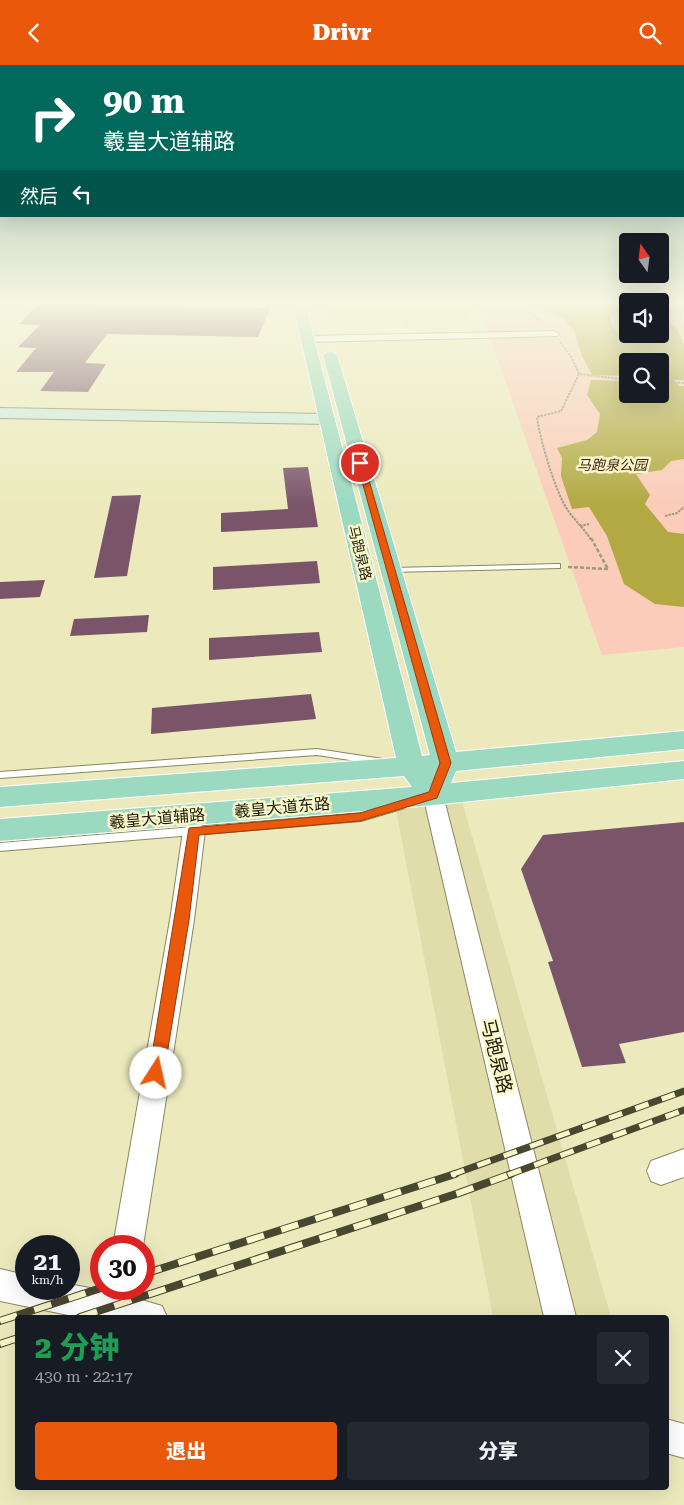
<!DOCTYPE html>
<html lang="zh">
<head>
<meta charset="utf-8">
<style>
	:root { --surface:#171b24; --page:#242831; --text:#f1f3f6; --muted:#9ea1a6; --accent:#ea580c }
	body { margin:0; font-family:"Roboto Serif","Noto Sans SC",serif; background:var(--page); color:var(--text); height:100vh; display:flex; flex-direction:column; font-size:19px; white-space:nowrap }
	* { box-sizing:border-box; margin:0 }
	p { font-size:16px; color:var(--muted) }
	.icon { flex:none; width:28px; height:28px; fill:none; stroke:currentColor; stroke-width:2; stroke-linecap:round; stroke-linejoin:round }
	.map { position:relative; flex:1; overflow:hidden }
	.sheet { position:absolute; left:15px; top:1250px; width:654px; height:175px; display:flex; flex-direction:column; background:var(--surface); border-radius:5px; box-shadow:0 5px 20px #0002 }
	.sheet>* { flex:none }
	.banner { position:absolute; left:0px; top:0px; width:685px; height:152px; box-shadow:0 5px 20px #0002; background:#00695c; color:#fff; overflow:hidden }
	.needle { width:32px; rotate:346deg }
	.controls { position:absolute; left:619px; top:168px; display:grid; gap:10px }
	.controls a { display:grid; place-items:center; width:50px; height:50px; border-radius:5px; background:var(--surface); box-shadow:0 5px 20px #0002; font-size:25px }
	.speed { position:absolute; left:15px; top:1170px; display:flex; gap:10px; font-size:25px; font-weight:700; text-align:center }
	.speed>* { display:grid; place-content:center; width:65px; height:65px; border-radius:50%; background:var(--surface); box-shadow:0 5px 20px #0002; line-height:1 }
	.speed small { font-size:12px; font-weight:400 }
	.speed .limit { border:8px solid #d22; background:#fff; color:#111 }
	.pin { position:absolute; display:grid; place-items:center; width:42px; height:42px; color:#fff; margin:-21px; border:2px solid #fff; border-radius:50%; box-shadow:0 1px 5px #0007 }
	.me { position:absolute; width:55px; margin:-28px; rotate:10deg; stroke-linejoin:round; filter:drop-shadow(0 0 4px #0008) }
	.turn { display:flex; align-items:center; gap:18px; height:105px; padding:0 20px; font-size:22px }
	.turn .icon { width:65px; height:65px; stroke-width:2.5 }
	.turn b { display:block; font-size:35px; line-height:42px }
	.then { display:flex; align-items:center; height:48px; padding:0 20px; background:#0003; gap:10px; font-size:19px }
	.round { display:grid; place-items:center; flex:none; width:52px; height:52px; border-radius:5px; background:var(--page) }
	.headline { display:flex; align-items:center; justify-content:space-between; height:85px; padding:0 20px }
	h1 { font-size:30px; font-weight:800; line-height:38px; color:#1e9e55 }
	.action { display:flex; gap:10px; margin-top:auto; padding:10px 20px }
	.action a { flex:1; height:58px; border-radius:5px; background:var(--accent); color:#fff; font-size:20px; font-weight:800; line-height:58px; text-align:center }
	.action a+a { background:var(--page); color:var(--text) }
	header { display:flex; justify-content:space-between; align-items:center; height:65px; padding:0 20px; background:var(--accent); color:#fff; font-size:22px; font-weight:800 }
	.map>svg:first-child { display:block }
</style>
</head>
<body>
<header><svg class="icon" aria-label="back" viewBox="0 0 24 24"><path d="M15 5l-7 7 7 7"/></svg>Drivr<svg class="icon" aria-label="search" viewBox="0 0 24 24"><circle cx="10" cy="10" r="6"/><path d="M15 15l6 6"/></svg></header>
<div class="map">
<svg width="684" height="1440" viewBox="0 0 684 1440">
	<rect width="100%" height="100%" fill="#eceabd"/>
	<g fill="#e0ddaa">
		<path d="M326 239H461L475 264H406L399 250 330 251Z"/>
		<path d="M462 736 611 1252H493L396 745Z"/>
	</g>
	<path fill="#faccb9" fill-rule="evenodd" d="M478 239H627L628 269H660V239H684V582L602 590ZM628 296H660V329H628Z"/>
	<path fill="#b2a942" d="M528 239H627V250L612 251 610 255 613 262 629 278H648L656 275V269H660V254L675 261 684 279V315H674L679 321H684V394L671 396 662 405 636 409 650 430 645 439 668 467 684 469V542L655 539 624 519 607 471 589 442 572 444 561 411 562 393 557 383 587 375 597 367 600 349 587 330 591 315 627 316 628 329H660V296H628L627 311 592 310 582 291 574 265 561 252Z"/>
	<g fill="#7a556a">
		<path d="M39 239H90L270 243 258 272 107 269 85 298 106 299 88 327 40 326 54 307H16L36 283 18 282 40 260 19 259Z"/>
		<path d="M308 402 318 462 221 467V448L288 444 283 403Z"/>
		<path d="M141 430 127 511 94 513 112 431Z"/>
		<path d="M317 496 320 518 213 525V502Z"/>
		<path d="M45 515 40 532 0 534V517Z"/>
		<path d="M149 550 147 567 70 571 74 554Z"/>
		<path d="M319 567 322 587 209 595V573Z"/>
		<path d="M311 629 316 654 151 669 152 643Z"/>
		<path d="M684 757V967L619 979 626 998 582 1002 548 897 553 896 521 804 543 770Z"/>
	</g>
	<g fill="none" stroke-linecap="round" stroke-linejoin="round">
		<g stroke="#8a875e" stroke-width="2">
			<g id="lane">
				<path d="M557 499H560V503L391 507 387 505 391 503Z"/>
				<path d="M317 684 383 694 388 697 383 700 317 690 0 713V707Z"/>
				<path d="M401 736 406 740 405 743 361 756 0 786V778L361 748Z"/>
			</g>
		</g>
		<g stroke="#8a875e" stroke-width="2">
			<g id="street">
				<path d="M554 266 559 269 557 271 307 277 302 274 307 271Z"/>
				<path d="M433 723 440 725 443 730 576 1252H544L423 730 426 725Z"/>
				<path d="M194 758 201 760 205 766 194 855 143 1181H113L170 855 183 766 187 760Z"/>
				<path d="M684 1084V1112L661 1120 651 1116 647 1106 651 1096Z"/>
				<path d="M0 1204 26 1210V1224H69V1219L105 1226V1224H137L135 1233 162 1241 167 1252H78L0 1236Z"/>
				<path d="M666 1354 684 1359V1393L666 1388Z"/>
			</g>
		</g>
		<g stroke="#8a875e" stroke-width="2">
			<path id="secondary" d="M0 343 327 349 333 351 335 354 333 357 327 359 0 353Z"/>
		</g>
		<g stroke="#fff" stroke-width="2">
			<path id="primary" d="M293 239H305L422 691 430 690 323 290 330 286 337 290 456 687 684 666V684L456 706 451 718 684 696V714L433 740 0 776V754L412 722 404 711 0 742V722L396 693Z"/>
		</g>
		<g stroke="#9d9c7a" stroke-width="2" stroke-dasharray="2.5 1" stroke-linecap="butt">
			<path d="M516 239 543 257"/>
			<path d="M560 277 571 291 579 309 628 315"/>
			<path d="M579 309 561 346 537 352C540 375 553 417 563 437 570 452 583 461 591 475"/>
			<path d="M660 317 684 318"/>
			<path d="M665 451 677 448 684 442"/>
			<path d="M580 461 589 459"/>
		</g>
		<g stroke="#9d9c7a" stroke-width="2.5" stroke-dasharray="4 2" stroke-linecap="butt">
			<path d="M591 473 608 504"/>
			<path d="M568 502 608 504"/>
		</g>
		<use href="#lane" fill="#fff" fill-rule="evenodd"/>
		<use href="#street" fill="#fff" fill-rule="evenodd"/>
		<use href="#secondary" fill="#cdece0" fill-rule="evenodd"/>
		<use href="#primary" fill="#9bd9c1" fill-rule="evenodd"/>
		<g stroke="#484730" stroke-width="7">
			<g id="rail-far1">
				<path d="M451 1110 684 1026"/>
				<path d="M508 1110 684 1045"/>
			</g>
		</g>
		<g stroke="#484730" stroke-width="8">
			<g id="rail">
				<path d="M144 1209 455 1109"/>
				<path d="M80 1252 459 1128 511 1109"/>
				<path d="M0 1256 101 1223"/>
				<path d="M0 1279 18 1273"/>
			</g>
		</g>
		<use href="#rail-far1" stroke="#faf7ca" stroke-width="5" stroke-dasharray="14" stroke-linecap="butt"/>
		<use href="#rail" stroke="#faf7ca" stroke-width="6" stroke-dasharray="18" stroke-linecap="butt"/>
	</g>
	<linearGradient id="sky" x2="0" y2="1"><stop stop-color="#92b0a6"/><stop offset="0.54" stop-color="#f6f6e1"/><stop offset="1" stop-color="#f6f6e1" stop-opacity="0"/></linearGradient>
	<rect width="684" height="441" fill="url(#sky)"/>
	<path fill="#ea580c" stroke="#983908" d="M360 395 364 398 451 698 437 733 360 756 199 770 189 855 164 1008 162 1013 156 1015 151 1013 149 1008 189 763 360 748 429 727 440 698 357 398Z"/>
	<g text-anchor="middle" stroke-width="5" stroke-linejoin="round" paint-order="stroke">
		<g font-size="14" font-style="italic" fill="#411e0d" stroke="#faf7ca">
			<text x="612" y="405">马跑泉公园</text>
		</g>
		<g font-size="14" fill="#1c1b0b" stroke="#faf7ca">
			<text transform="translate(360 488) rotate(76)" y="5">马跑泉路</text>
		</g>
		<g font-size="16" fill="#1c1b0b" stroke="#faf7ca">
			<text transform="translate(282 742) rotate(-5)" y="6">羲皇大道东路</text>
			<text transform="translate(157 753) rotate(-5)" y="6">羲皇大道辅路</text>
		</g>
		<g font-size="19" fill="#1c1b0b" stroke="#faf7ca">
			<text transform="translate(497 991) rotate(76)" y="7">马跑泉路</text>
		</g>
	</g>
</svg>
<div class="controls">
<a><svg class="needle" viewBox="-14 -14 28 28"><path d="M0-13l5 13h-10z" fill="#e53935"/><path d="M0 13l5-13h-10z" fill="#9ea1a6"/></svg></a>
<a><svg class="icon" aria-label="sound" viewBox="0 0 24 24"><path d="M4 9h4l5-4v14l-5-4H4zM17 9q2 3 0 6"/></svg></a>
<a><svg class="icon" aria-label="search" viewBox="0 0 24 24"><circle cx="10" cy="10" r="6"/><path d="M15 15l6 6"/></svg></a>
</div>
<div class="speed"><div>21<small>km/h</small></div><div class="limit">30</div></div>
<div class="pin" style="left:360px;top:398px;background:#d93025"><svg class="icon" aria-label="arrive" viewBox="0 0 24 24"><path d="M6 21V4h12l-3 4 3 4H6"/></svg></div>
<svg class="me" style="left:156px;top:1008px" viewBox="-20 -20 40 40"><circle r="19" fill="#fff"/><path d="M0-13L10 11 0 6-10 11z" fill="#ea580c"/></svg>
<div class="banner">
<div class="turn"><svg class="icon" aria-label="right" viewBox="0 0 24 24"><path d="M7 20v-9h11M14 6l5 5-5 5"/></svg><div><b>90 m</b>羲皇大道辅路</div></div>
<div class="then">然后<svg class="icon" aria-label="left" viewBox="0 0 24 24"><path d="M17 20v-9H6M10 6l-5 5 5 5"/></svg></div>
</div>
<section class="sheet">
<div class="headline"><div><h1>2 分钟</h1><p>430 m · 22:17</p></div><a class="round"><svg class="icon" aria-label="close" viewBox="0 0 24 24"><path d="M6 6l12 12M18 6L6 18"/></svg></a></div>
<div class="action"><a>退出</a><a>分享</a></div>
</section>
</div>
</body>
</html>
